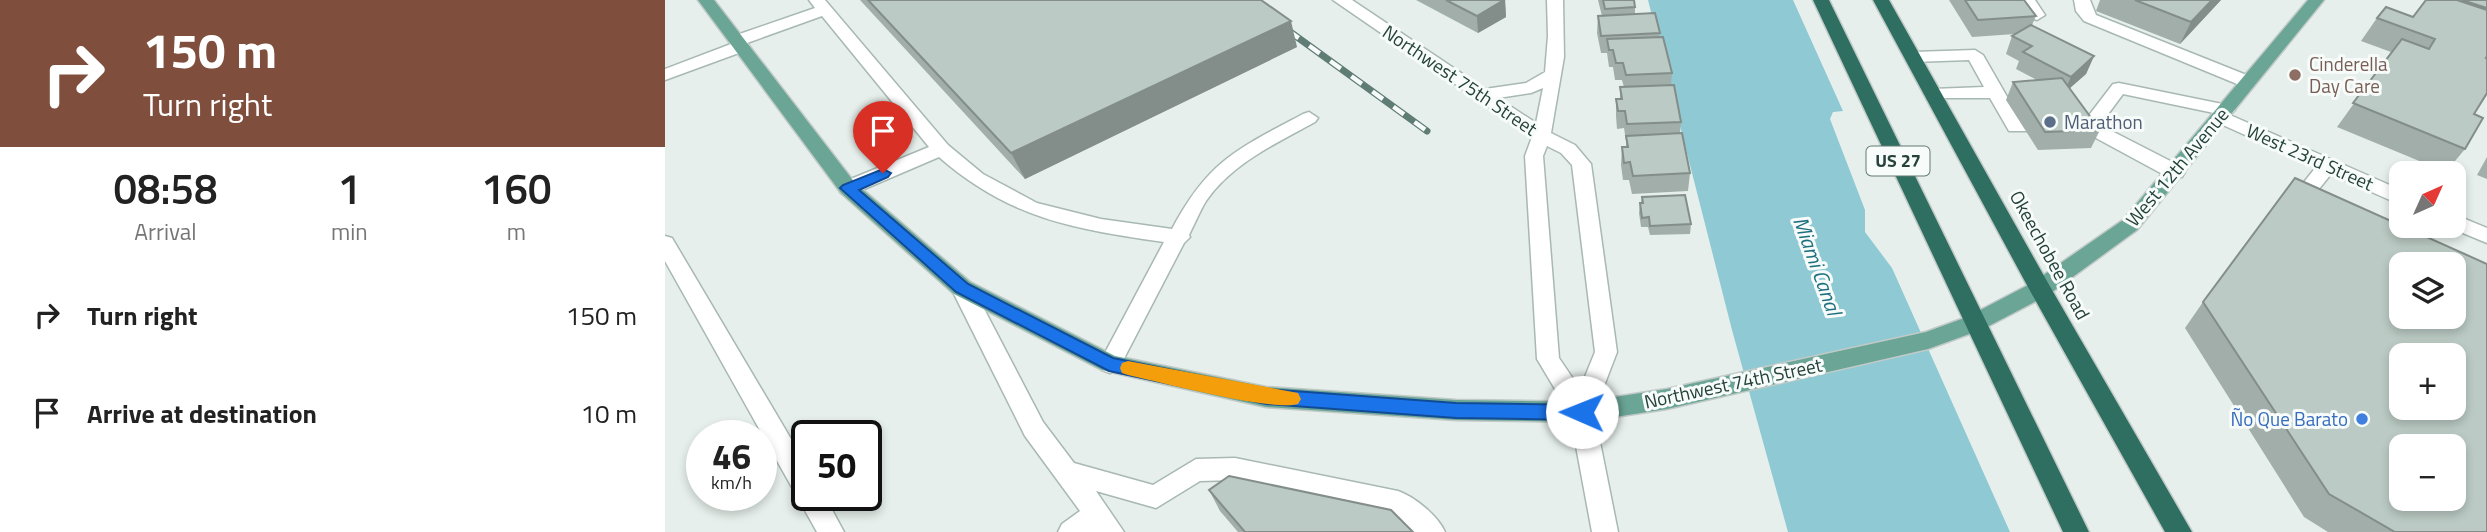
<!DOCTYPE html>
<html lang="en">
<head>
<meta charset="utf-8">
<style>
  :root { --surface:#fff; --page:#f6f6f6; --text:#222; --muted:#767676 }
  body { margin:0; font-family:"Titillium Web",sans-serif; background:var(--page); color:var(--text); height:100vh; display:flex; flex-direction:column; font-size:26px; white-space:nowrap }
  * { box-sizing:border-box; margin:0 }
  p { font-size:23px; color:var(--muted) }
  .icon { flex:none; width:38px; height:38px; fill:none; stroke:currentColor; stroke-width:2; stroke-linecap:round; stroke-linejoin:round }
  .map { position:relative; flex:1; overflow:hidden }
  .side { display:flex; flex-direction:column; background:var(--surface); width:665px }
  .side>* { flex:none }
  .guide { background:#804e3d; color:#fff; overflow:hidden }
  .needle { width:46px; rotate:45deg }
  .tools { position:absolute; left:1724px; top:161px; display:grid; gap:14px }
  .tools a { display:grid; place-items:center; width:77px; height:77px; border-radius:14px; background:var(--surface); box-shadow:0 4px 10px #0003; font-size:35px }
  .speed { position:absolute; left:21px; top:420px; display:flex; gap:14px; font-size:35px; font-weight:700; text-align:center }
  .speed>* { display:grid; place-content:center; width:91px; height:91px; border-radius:50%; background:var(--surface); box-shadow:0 4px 10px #0003; line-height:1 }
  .speed small { font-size:18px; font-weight:400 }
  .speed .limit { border:4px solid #111; border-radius:10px; background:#fff; color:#111 }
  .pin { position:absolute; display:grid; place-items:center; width:60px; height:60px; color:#fff; margin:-72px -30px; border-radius:50% 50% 50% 0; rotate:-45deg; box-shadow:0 0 7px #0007 }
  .pin .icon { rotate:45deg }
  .me { position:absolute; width:77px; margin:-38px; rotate:271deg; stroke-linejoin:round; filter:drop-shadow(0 0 5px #0008) }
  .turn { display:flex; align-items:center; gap:24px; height:147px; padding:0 28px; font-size:32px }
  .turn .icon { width:91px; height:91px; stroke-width:2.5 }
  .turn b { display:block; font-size:49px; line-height:60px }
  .eta { display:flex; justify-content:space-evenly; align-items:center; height:119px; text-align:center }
  .eta b { font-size:42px; font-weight:600; line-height:49px }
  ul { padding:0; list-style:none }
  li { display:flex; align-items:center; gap:21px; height:98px; padding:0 28px }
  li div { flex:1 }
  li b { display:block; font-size:26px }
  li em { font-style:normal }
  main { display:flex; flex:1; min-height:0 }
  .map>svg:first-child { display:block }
</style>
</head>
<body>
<main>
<section class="side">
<div class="guide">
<div class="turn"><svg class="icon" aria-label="right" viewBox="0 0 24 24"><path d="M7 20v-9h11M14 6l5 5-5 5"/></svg><div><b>150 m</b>Turn right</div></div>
</div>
<div class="eta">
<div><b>08:58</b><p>Arrival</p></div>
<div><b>1</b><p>min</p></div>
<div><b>160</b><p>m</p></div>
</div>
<ul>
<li><svg class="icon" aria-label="right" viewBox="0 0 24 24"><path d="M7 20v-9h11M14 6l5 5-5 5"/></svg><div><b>Turn right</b></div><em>150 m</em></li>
<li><svg class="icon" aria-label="arrive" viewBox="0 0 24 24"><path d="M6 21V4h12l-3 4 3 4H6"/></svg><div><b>Arrive at destination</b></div><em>10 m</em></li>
</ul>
</section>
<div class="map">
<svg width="1822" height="532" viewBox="0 0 1822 532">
  <rect width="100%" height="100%" fill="#e6efeb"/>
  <path fill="#8ec9d4" d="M983,0h145l50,111 -10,1 -3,7 35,91v22l27,36 118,264h-222l-56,-202z"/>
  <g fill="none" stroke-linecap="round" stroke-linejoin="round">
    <defs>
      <path id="minor" d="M144,0h16l123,145 35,29 54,29 64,16 71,10c36,-68 65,-80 131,-115l6,-2 9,6 -3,4c-38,21 -83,41 -109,79 -6,10 -11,22 -17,34l1,2 -6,6 -66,127 -8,3 -8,-3 -3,-6 65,-122c-90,-13 -154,-23 -225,-85l-84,36h-14l-3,-5 3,-5 88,-36 -107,-131 -75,27 2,3 -2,4 -82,30v-11l66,-25 -2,-3 2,-4 84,-29z
        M668,0h19l133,89 41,-6 19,-11 3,-36 -1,-36h16l1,57 -13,76 24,12 16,19 26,188 -23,60 24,120h-26l-22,-118 -33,-55 -12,-203 7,-19zM878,88l-7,35 -38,-25 33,-5zM882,146l14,7 11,12 23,187 -15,37 -21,-31 -16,-202z
        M1354,0h16l10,15 -8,5 -6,-2z
        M1409,0h16l6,15 158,63 3,4 -9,5 -6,-1 -158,-65 -8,-10z
        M1310,50l8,5 38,66 8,2 3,4 -3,4h-20l-19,-33h-63l-3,-4 3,-4 6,-1 51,-2 -15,-27 -56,2 -8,-5 8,-5z
        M1454,83l113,23 3,4 -5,5 171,75v15l-70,-31 -16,20 11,8 -3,5c-10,3 -24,-2 -30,-11l23,-29 -102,-46 -3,-4 3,-4 -91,-19 -23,31 82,42 3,5 -3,5h-14l-85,-46 -3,-4 33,-43z
        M1788,214l34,14v15l-41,-17h7z
        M0,236l7,2 135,228v29h17l20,37h-27l-152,-271z
        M297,280l8,2 73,140 31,41 79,22 43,-26 39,-1 163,33c17,6 40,25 47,41h-32l-22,-20 -156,-32 -35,1 -44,27 -60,-17 28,41h-66l4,-8 18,-13 -55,-75 -74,-148 3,-6z"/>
      <path id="major" d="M33,0h16l141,183 115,99 145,74 151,31 190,13 126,2 85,-13 259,-57 41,-15 65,-34 91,-63 185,-220h16l-187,230 -89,65 -65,34 -55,20 -261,60 -85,13 -126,-2 -190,-13 -164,-37 -148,-76 -113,-101z"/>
      <path id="highway" d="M1148,0h16l260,532h-26z
        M1208,0h16l159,283 144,249h-27l-136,-243z"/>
    </defs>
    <use href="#minor" stroke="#a8b8b2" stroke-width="3"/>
    <use href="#major" stroke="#c2cac8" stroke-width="3"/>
    <use href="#highway" stroke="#c2cac8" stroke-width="3"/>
    <use href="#minor" fill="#fff" fill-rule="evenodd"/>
    <use href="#major" fill="#6aa596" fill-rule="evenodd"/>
    <use href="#highway" fill="#2f6f62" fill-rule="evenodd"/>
    <defs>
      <path id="rail" d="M581,0l181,131"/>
    </defs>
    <use href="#rail" stroke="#5f7d75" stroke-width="7"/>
    <use href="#rail" stroke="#f7fbf9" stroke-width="4.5" stroke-dasharray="13" stroke-linecap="butt"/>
  </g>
  <path fill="#a1aea9" d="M195,0h401l36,47 -272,132z
    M751,0h89l1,17 -28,16z
    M933,0h36l1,7v7l25,19 -1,4 13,36 -1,12 10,37 -1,11 10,40 -2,18 -56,3 -3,-14h-6l-2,-15 1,-18h4v-6l-2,-13 -7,1 -1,-13v-17h4v-12h4l-2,-7h-7l-2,-13h-4l-2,-14h-6l-4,-20 1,-17h4z
    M1284,0h75l12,16 -4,9 62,31 -8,18 -17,15 31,41 -9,18 -53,2 -32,-50 7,-18 24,-2 -21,-11 3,-8 -13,-7 6,-18 3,-2 -43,3z
    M1435,0h121l-41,44 -84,-33z
    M1761,0h61v56l-13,58 -9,35 -19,23 -109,-45 54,-75 -30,-11 16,-23 36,-1z
    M1822,157v22l-10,-4z
    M977,197l49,27 -1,10 -40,1 -2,-8h-7l-2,-14 1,-10h1z
    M1538,302l284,230h-159l-24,-15 -119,-189z
    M544,490l204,42h-175l-18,-21z"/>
  <path fill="#838d89" d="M839,0h1l1,17 -28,16 -1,-17z
    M1547,0h9l-41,44 11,-22z
    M626,21l6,26 -272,132 -14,-26z
    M1429,56l-8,18 -23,20 8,-17z"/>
  <path fill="#bbcac4" stroke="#838d89" stroke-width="2" fill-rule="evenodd" d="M203,0h393l30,21 -280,132z
    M781,0h58l-27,16z
    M938,0h31l1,7 -30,2z
    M1300,0h59l12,16 -58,4z
    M1470,0h77l-21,22z
    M1761,0h31l30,10v46l-1,2h1v35l-13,21 9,4 -18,31 -112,-46 49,-64 27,10 6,-10 -58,-21 9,-11 27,10z
    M1797,0h25v8z
    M990,13l5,20 -59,3 -3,-20z
    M1366,25l63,31 -23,21 -48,-25 9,-6 -20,-10z
    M998,37l9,36 -46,2 -3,-12h-7l-3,-13h-4l-2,-11z
    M1397,78l38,52 -55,2 -32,-50z
    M1009,85l7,37 -54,2 -2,-13h-7l-2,-12h6l-2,-12z
    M1017,133l8,40 -57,3 -3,-14 -6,1 -2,-16h6l-2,-11z
    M1630,178l192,86v268h-92l-66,-38 -126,-192zM1736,264h52v53h-52zM1736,355h52v53h-52zM1736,446h52v53h-52z
    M1020,195l6,29 -41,2 -1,-9 -7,1 -2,-15h3l-1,-6z
    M564,476l162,34 22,22h-168l-36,-42z"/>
  <path fill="#1a73e8" stroke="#114b97" stroke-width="2" d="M218,169l8,4 -3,4 -29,13 109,94 145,74 153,31 190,14 126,2 6,2 3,5 -3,6 -6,2 -126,-2 -190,-14 -157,-33 -153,-79 -116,-104 3,-3z"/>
  <path fill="#f59e0b" d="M463,361l170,32 3,6 -3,5c-25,8 -138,-22 -170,-29l-6,-2 -2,-5 2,-5z"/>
  <circle fill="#8d6e63" stroke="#f7fbf9" stroke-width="2.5" cx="1630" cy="75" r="7"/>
  <circle fill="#5c6f8a" stroke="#f7fbf9" stroke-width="2.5" cx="1385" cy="122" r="7"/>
  <circle fill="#3f7fe0" stroke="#f7fbf9" stroke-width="2.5" cx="1697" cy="419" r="7"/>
  <g text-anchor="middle" stroke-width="6" stroke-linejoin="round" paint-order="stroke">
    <rect fill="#f7fbf9" stroke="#637a73" stroke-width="2" x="1201.5" y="146.5" width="63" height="29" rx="5"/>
    <g font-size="18" font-weight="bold" fill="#24423a">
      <text x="1233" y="167">US 27</text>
    </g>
    <g font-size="19" fill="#785e54" stroke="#f7fbf9" text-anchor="start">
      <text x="1644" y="71">Cinderella<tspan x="1644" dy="22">Day Care</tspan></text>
    </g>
    <g font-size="19" fill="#24423a" stroke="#f7fbf9">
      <text transform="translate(795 80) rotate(34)" y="7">Northwest 75th Street</text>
      <text transform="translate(1645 157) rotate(24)" y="7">West 23rd Street</text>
      <text transform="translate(1512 167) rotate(-50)" y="7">West 12th Avenue</text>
      <text transform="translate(1385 255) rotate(61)" y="7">Okeechobee Road</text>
      <text transform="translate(1068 383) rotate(-12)" y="7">Northwest 74th Street</text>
    </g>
    <g font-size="19" fill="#4e5e75" stroke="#f7fbf9" text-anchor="start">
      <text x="1399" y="129">Marathon</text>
    </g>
    <g font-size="19" fill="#366cbe" stroke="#f7fbf9" text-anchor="end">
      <text x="1683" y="426">Ño Que Barato</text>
    </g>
    <g font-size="21" font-style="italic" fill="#1c6f80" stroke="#f7fbf9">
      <text transform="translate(1152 266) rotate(70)" y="7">Miami Canal</text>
    </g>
  </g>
</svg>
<div class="tools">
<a><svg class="needle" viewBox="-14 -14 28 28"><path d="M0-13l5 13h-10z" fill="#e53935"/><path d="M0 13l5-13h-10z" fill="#767676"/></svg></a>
<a><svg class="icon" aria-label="layers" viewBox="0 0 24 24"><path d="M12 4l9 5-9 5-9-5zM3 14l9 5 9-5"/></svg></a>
<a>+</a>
<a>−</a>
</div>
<div class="speed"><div>46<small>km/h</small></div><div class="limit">50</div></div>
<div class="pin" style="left:218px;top:173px;background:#d93025"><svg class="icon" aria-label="arrive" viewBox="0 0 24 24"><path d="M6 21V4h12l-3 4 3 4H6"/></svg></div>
<svg class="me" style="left:917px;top:412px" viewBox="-20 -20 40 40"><circle r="19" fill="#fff"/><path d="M0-13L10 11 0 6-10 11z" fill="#1a73e8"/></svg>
</div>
</main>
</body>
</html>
